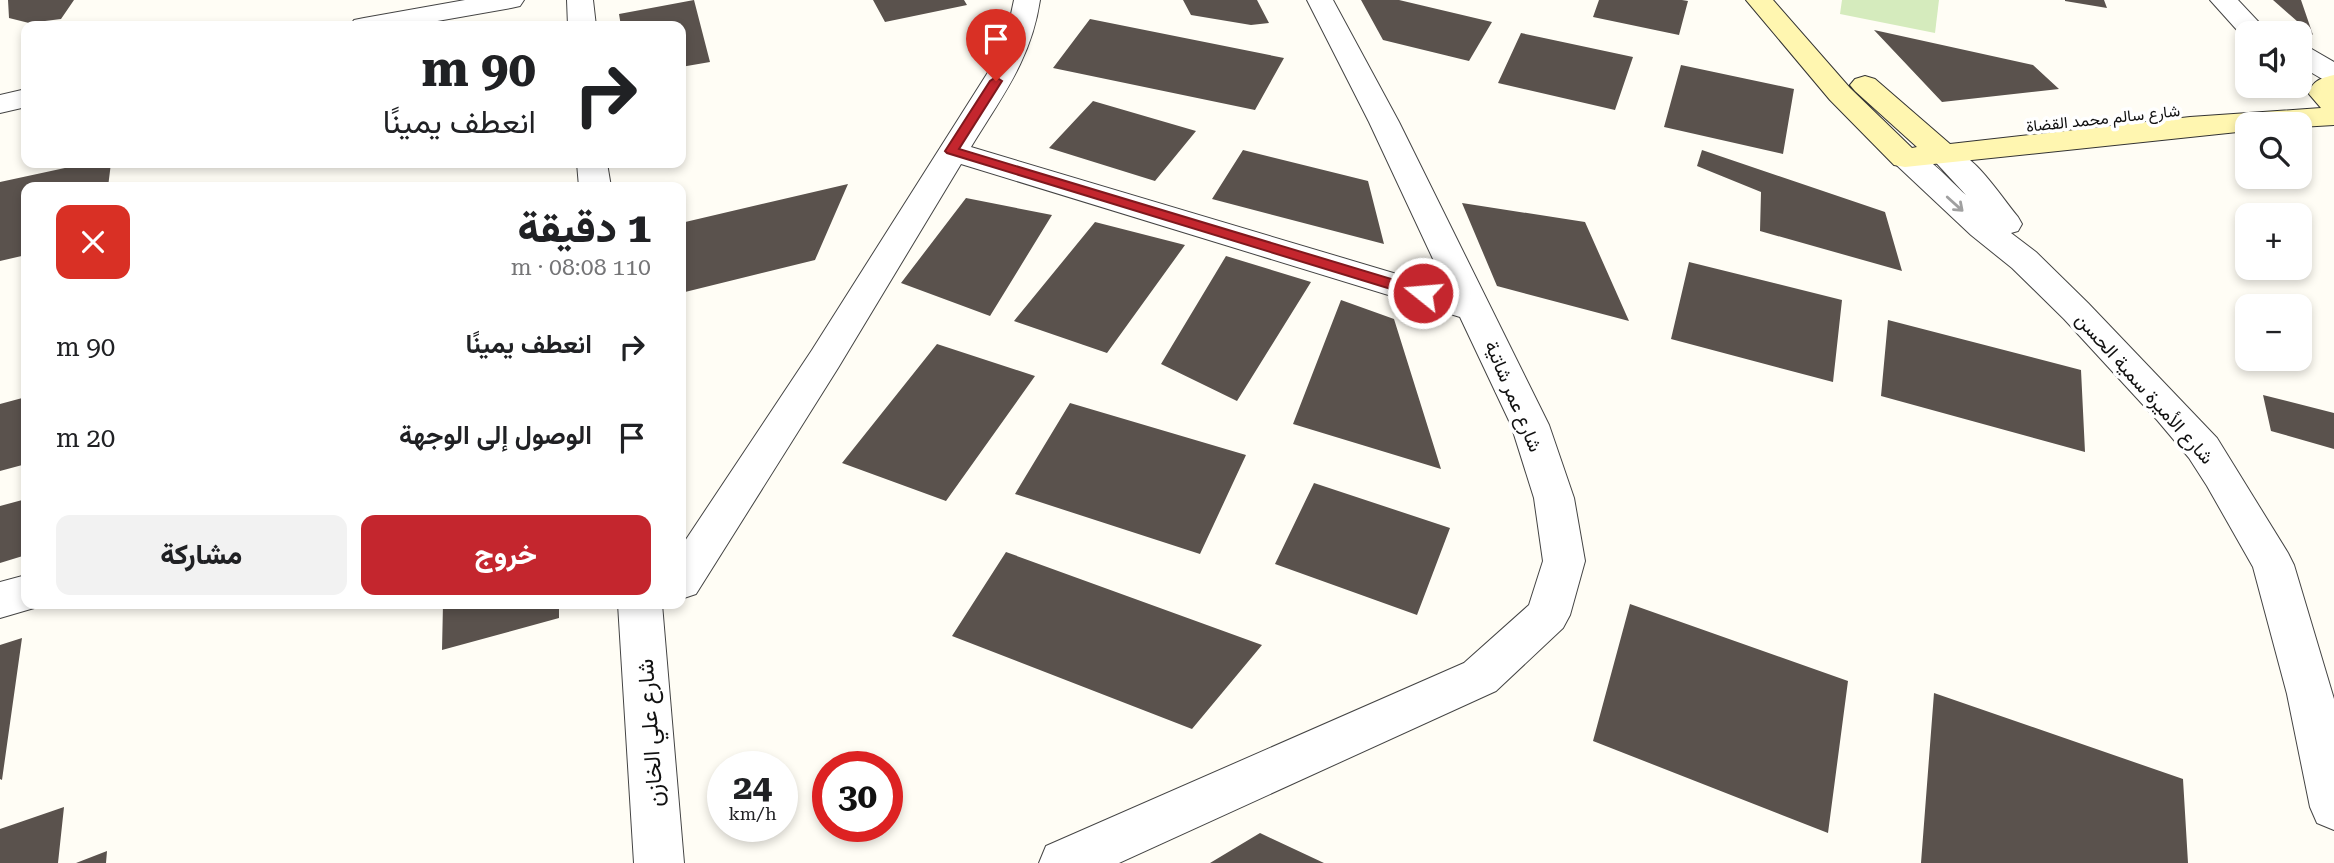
<!DOCTYPE html>
<html lang="ar">
<head>
<meta charset="utf-8">
<style>
  :root { --surface:#fff; --page:#f2f2f2; --text:#202124; --muted:#757577; --accent:#c4262e }
  body { margin:0; font-family:"Roboto Serif",Vazirmatn,serif; background:var(--page); color:var(--text); direction:rtl; height:100vh; display:flex; flex-direction:column; font-size:26px; white-space:nowrap }
  * { box-sizing:border-box; margin:0 }
  p { font-size:23px; color:var(--muted) }
  .icon { flex:none; width:38px; height:38px; fill:none; stroke:currentColor; stroke-width:2; stroke-linecap:round; stroke-linejoin:round }
  .map { position:relative; flex:1; overflow:hidden; direction:ltr }
  .drawer { position:absolute; left:21px; top:182px; width:665px; height:427px; display:flex; flex-direction:column; background:var(--surface); border-radius:14px; box-shadow:0 4px 10px #0003; direction:rtl }
  .drawer>* { flex:none }
  .hud { position:absolute; left:21px; top:21px; width:665px; height:147px; border-radius:14px; box-shadow:0 4px 10px #0003; direction:rtl; background:#fff; color:var(--text); overflow:hidden }
  .fabs { position:absolute; left:2235px; top:21px; display:grid; gap:14px }
  .fabs a { display:grid; place-items:center; width:77px; height:77px; border-radius:14px; background:var(--surface); box-shadow:0 4px 10px #0003; font-size:35px }
  .speed { position:absolute; left:707px; top:751px; display:flex; gap:14px; font-size:35px; font-weight:700; text-align:center }
  .speed>* { display:grid; place-content:center; width:91px; height:91px; border-radius:50%; background:var(--surface); box-shadow:0 4px 10px #0003; line-height:1 }
  .speed small { font-size:18px; font-weight:400 }
  .speed .limit { border:10px solid #d22; background:#fff; color:#111 }
  .pin { position:absolute; display:grid; place-items:center; width:60px; height:60px; color:#fff; margin:-72px -30px; border-radius:50% 50% 50% 0; rotate:-45deg; box-shadow:0 0 7px #0007 }
  .pin .icon { rotate:45deg }
  .me { position:absolute; width:77px; margin:-38px; rotate:287deg; stroke-linejoin:round; filter:drop-shadow(0 0 5px #0008) }
  .turn { display:flex; align-items:center; gap:24px; height:147px; padding:0 35px; font-size:32px }
  .turn .icon { width:91px; height:91px; stroke-width:2.5 }
  .turn b { display:block; font-size:49px; line-height:60px }
  .round { display:grid; place-items:center; flex:none; width:74px; height:74px; border-radius:14px; background:var(--page) }
  .headline { display:flex; align-items:center; justify-content:space-between; height:119px; padding:0 35px }
  h1 { font-size:42px; font-weight:800; line-height:52px }
  .primary-button { display:flex; gap:14px; margin-top:auto; padding:14px 35px }
  .primary-button a { flex:1; height:80px; border-radius:14px; background:var(--accent); color:#fff; font-size:28px; font-weight:800; line-height:80px; text-align:center }
  .primary-button a+a { background:var(--page); color:var(--text) }
  ul { padding:0; list-style:none }
  li { display:flex; align-items:center; gap:21px; height:91px; padding:0 35px }
  li div { flex:1 }
  li b { display:block; font-size:26px }
  li em { font-style:normal }
  .map>svg:first-child { display:block }
</style>
</head>
<body>
<div class="map">
<svg width="2334" height="863" viewBox="0 0 2334 863">
  <rect width="100%" height="100%" fill="#fffdf5"/>
  <path fill="#d5ebbd" d="M1842,0h97l-4,33 -95,-19z"/>
  <path fill="#5a524d" d="M8,0h66l-13,19 -32,4 -20,-5z
    M694,0l16,62 -29,5v-41h-60l-2,-12z
    M873,0h91l3,5 -82,17z
    M1183,0h74l12,23 -18,2 -60,-10z
    M1361,0h38l93,22 -23,39 -86,-21z
    M1599,0h83l6,1 -9,34 -86,-18z
    M2065,0h39l3,8 -42,-7z
    M2273,0h28l12,35z
    M1090,19l194,39 -29,52 -202,-42z
    M1874,30l159,35 26,24 -117,13z
    M1521,33l112,24 -18,53 -117,-27z
    M1681,65l113,24 -11,65 -119,-27z
    M1093,101l103,30 -41,50 -106,-33z
    M1243,150l125,31 16,63 -172,-45z
    M1702,150l183,62 17,59 -142,-40 1,-39 -64,-26z
    M88,163h23l-3,24h-82v68l-26,6v-79z
    M848,184l-33,76 -134,33v-70z
    M966,198l86,17 -62,101 -89,-33z
    M1462,203l123,19 44,99 -132,-35z
    M1095,222l90,23 -78,108 -93,-32z
    M1226,256l85,26 -74,119 -76,-37z
    M1689,262l153,38 -9,82 -162,-43z
    M1341,300l53,19 47,150 -148,-45z
    M1888,320l193,50 4,82 -204,-56z
    M937,344l98,32 -89,125 -104,-38z
    M2263,395l71,18v36l-63,-18z
    M26,397v67l-26,7v-67z
    M1070,403l176,52 -46,99 -185,-60z
    M1314,483l136,45 -33,87 -142,-51z
    M26,499v56l-26,8v-57z
    M1006,552l256,93 -70,84 -240,-93z
    M443,604h116v14l-117,32z
    M1630,604l218,77 -20,152 -235,-92z
    M22,638l-20,142 -2,-1v-134z
    M1934,693l249,86 5,84h-267z
    M64,807l-6,56h-58v-34z
    M1260,833l64,30h-114z
    M107,851l-1,12h-30z"/>
  <g fill="none" stroke-linecap="round" stroke-linejoin="round">
    <defs>
      <path id="street" d="M465,0h59l-4,6 -9,2 -102,18h-59l4,-6 10,-2z
        M567,0h26l3,26h-28z
        M1014,0h26c-9,60 -38,96 -69,147l476,142 -78,-167 -62,-122h26l66,122 150,303 25,73 11,63 -15,54 -7,13 -67,63 -377,172h-80l7,-17 418,-183 65,-58 14,-44 -9,-63 -23,-73 -51,-108 -499,-153 -123,204 -142,226 -15,5v-52l131,-197 185,-292 11,-30z
        M2210,0h28l31,33h-22l-2,6z
        M2300,46l10,2 24,14v21l-10,-3 -24,-14z
        M26,89v18l-26,6v-18z
        M1942,144c32,8 56,49 76,73l4,7 -4,7 -7,2 25,19 52,51 129,135 71,115 6,12 40,134v131l-17,-7 -7,-16 -23,-113 -34,-127 -46,-81 -18,-28 -32,-38 -93,-101 -52,-51 -41,-33 -82,-77 5,-7c28,-7 52,27 72,44l-39,-42 4,-7z
        M577,163h30l4,24h-32z
        M26,575v29l15,2 -41,12v-36z
        M618,604h44l22,259h-50z"/>
      <path id="secondary" d="M1746,0h27l77,88 62,60 5,-1 -62,-56 -5,-6 5,-6 10,-3 10,3 75,65 240,-27 131,-9 -12,-14c3,-14 13,-16 25,-19v50l-34,2v-3h-53v7l-342,36 -11,-2 -64,-65z"/>
    </defs>
    <use href="#street" stroke="#444" stroke-width="2"/>
    <use href="#secondary" stroke="#333" stroke-width="2"/>
    <use href="#street" fill="#fff" fill-rule="evenodd"/>
    <use href="#secondary" fill="#fff6b0" fill-rule="evenodd"/>
  </g>
  <defs><path id="oneway-shaft" d="M-6 0H5M1.5-3L5.5 0L1.5 3" fill="none" stroke-width="1.6" stroke-linecap="round" stroke-linejoin="round" transform="scale(1.75)"/></defs>
  <use stroke="#a0a0a0" href="#oneway-shaft" transform="translate(1955 204) rotate(42)"/>
  <path fill="#c4262e" stroke="#7f191e" stroke-width="2" d="M996,77l6,4 -43,68 469,141 2,3 -2,4h-11l-470,-144 -2,-2 45,-70z"/>
  <g text-anchor="middle" stroke-width="7" stroke-linejoin="round" paint-order="stroke">
    <g font-size="16" fill="#111" stroke="#fff">
      <text transform="translate(2103 118) rotate(-6)" y="6">شارع سالم محمد القضاة</text>
    </g>
    <g font-size="19" fill="#111" stroke="#fff">
      <text transform="translate(2145 388) rotate(48)" y="7">شارع الأميرة سمية الحسن</text>
      <text transform="translate(1514 396) rotate(67)" y="7">شارع عمر شاتية</text>
    </g>
    <g font-size="23" fill="#111" stroke="#fff">
      <text transform="translate(650 733) rotate(-94)" y="8">شارع علي الخازن</text>
    </g>
  </g>
</svg>
<div class="fabs">
<a><svg class="icon" aria-label="sound" viewBox="0 0 24 24"><path d="M4 9h4l5-4v14l-5-4H4zM17 9q2 3 0 6"/></svg></a>
<a><svg class="icon" aria-label="search" viewBox="0 0 24 24"><circle cx="10" cy="10" r="6"/><path d="M15 15l6 6"/></svg></a>
<a>+</a>
<a>−</a>
</div>
<div class="speed"><div>24<small>km/h</small></div><div class="limit">30</div></div>
<div class="pin" style="left:996px;top:81px;background:#d93025"><svg class="icon" aria-label="arrive" viewBox="0 0 24 24"><path d="M6 21V4h12l-3 4 3 4H6"/></svg></div>
<svg class="me" style="left:1423px;top:293px" viewBox="-20 -20 40 40"><circle r="17" fill="#c4262e" stroke="#fff" stroke-width="3"/><path d="M0-11L8 9 0 5-8 9z" fill="#fff"/></svg>
<div class="hud">
<div class="turn"><svg class="icon" aria-label="right" viewBox="0 0 24 24"><path d="M7 20v-9h11M14 6l5 5-5 5"/></svg><div><b>90 m</b>انعطف يمينًا</div></div>
</div>
<section class="drawer">
<div class="headline"><div><h1>1 دقيقة</h1><p>110 m · 08:08</p></div><a class="round" style="background:#d93025;color:#fff"><svg class="icon" aria-label="close" viewBox="0 0 24 24"><path d="M6 6l12 12M18 6L6 18"/></svg></a></div>
<ul>
<li><svg class="icon" aria-label="right" viewBox="0 0 24 24"><path d="M7 20v-9h11M14 6l5 5-5 5"/></svg><div><b>انعطف يمينًا</b></div><em>90 m</em></li>
<li><svg class="icon" aria-label="arrive" viewBox="0 0 24 24"><path d="M6 21V4h12l-3 4 3 4H6"/></svg><div><b>الوصول إلى الوجهة</b></div><em>20 m</em></li>
</ul>
<div class="primary-button"><a>خروج</a><a>مشاركة</a></div>
</section>
</div>
</body>
</html>
